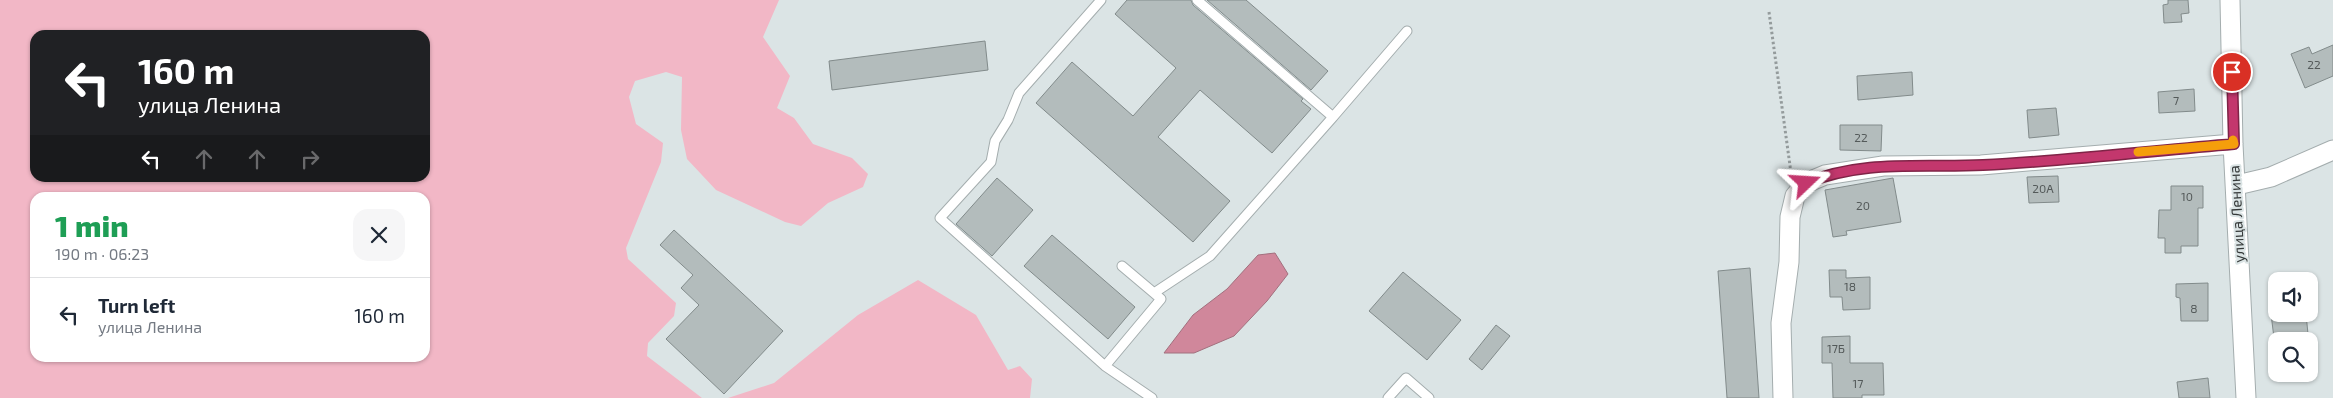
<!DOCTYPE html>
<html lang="en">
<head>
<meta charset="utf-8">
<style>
  :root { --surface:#fff; --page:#f6f6f7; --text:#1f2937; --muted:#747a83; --line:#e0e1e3 }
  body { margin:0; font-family:"Exo 2",sans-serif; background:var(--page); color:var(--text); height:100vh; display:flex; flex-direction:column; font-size:19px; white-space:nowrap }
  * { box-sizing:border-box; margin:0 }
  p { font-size:16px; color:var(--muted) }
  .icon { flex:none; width:28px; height:28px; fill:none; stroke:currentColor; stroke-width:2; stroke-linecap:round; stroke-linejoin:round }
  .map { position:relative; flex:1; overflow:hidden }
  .side { position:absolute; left:30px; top:192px; width:400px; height:170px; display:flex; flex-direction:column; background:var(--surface); border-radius:15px; box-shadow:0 1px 4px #0004 }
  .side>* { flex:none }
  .banner { position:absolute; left:30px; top:30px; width:400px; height:152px; border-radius:15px; box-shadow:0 1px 4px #0004; background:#202124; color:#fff; overflow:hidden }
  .fabs { position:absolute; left:2268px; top:272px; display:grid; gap:10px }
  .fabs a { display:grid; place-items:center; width:50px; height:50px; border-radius:10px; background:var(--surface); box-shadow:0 1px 4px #0004; font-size:25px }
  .pin { position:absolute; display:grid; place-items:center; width:42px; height:42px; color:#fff; margin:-21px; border:2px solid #fff; border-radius:50%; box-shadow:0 1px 5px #0007 }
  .me { position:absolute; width:55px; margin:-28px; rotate:70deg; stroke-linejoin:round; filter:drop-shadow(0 0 4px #0008) }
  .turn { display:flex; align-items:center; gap:18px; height:105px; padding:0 25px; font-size:22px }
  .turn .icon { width:65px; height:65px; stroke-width:2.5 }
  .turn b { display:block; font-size:35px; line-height:42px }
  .lanes { display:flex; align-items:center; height:48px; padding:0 25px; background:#0003; justify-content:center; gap:25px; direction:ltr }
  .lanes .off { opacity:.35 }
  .round { display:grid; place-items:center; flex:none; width:52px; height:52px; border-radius:15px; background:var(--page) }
  .overview { display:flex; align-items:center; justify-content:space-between; height:85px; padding:0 25px }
  h1 { font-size:30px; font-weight:800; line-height:38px; color:#1e9e55 }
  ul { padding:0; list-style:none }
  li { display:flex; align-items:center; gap:15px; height:75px; padding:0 25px; border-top:1px solid var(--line) }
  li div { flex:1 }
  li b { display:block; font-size:19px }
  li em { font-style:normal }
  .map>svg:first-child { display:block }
</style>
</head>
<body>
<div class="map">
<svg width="2333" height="398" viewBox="0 0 2333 398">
  <rect width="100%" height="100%" fill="#dbe4e5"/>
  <path fill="#f2b7c6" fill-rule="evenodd" d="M0,0h779l-16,37 27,39 -13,32 17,10 19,26 39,14 16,16 -5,13 -35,16 -27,23 -16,-4 -69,-32 -29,-31 -6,-29 1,-53 -16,-5 -31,9 -6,16 7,27 27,19 -2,19 -35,86 2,11 48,44 -2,13 -26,27 -1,13 55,42h-702zM35,35h390v143h-390zM35,198h390v160h-390z
    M918,280l58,35 32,55 12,-4 12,13 -2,19h-302l46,-15 84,-68z"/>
  <path fill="#d0879b" stroke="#a2707e" d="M1275,253l13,21 -21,27 -33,35 -40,17h-30l29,-38 34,-26 31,-34z"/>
  <path fill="#b3bcbc" stroke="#828b8b" d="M1127,0h64l2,5 110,94 -2,2 10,8 -39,44 -72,-63 -42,47 72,64 -37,41 -157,-139 36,-41 61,54 43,-48 -61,-54z
    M1207,0h39l82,71 -17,19z
    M2168,0h20l1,13 -8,1 1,8 -18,1 -1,-18 5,-1z
    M985,41l3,29 -156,20 -3,-29z
    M2333,45v31l-28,12 -14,-34 18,-7 3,7z
    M1912,72l1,23 -55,5 -1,-24z
    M2194,89l1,22 -36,2 -1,-21z
    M2056,108l3,27 -30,3 -2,-28z
    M1840,125h42l-1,26 -41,-1z
    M2058,176l1,26 -30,1 -2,-26z
    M997,178l36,32 -41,46 -36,-32z
    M1893,178l8,44 -55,9 1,4 -14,2 -8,-47z
    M2171,186h32v22h-5v38h-17v7h-16v-15h-7l1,-28h12z
    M674,230l109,101 -59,63 -58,-55 33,-34 -18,-17 12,-13 -33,-30z
    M1052,235l83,72 -27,32 -84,-73z
    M1750,268l9,130h-32l-9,-127z
    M1829,270h17v8l24,-1v32l-27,1 -1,-13h-12z
    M1403,272l58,48 -34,40 -58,-49z
    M2208,283v38h-27l-1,-23 -4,-1v-13z
    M2271,314h35l2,20 -34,4z
    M1496,325l14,11 -28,34 -13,-11z
    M1850,336v27h33l1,32h-22v3h-29l-1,-35h-10v-26z
    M2208,378l2,20h-31l-2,-16z"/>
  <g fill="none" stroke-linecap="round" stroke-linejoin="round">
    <defs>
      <path id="lane" d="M1101,0l-82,93 -11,27 -13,21 -4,21 -51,56 165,148 47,32
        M1333,117l74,-86
        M1122,266l32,27
        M1105,366l56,-67 -7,-6 56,-37 123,-139 -136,-117
        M1388,398l18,-20 23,20"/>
      <path id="street" d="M2230,0l3,144 13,254
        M2237,185l34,-8 62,-27
        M1783,398l-2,-75 8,-61 1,-45 5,-21 11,-13 19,-8 58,-9 98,-1 252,-21"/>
    </defs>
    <use href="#lane" stroke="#a4adae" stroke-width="11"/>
    <use href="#street" stroke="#a4adae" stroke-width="21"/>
    <path stroke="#949b9c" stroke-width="3" stroke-dasharray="2.5 2.5" stroke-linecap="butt" d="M1769,12l22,161"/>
    <use href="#lane" stroke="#fff" stroke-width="9"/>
    <use href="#street" stroke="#fff" stroke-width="19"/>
  </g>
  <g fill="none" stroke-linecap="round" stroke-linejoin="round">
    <defs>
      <path id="route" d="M1806,183c58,-24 116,-15 177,-18 83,-4 167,-14 251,-21l-2,-72"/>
    </defs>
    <use href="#route" stroke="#7f2447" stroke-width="12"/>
    <use href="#route" stroke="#c3376d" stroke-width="9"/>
    <path stroke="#f59e0b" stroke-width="9" d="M2138,152l96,-8 -1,-4"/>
  </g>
  <g text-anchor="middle" stroke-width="4" stroke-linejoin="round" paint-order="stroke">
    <g font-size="12" fill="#545a5a">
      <text x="2314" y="69">22</text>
      <text x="2176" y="105">7</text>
      <text x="1861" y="142">22</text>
      <text x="2043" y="193">20А</text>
      <text x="2187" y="201">10</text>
      <text x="1863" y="210">20</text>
      <text x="1850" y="291">18</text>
      <text x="2194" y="313">8</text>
      <text x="1836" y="353">17Б</text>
      <text x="1858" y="388">17</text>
    </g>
    <g font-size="15" fill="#353939" stroke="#dbe4e5">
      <text transform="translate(2237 214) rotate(-93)" y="5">улица Ленина</text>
    </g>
  </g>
</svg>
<div class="fabs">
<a><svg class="icon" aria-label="sound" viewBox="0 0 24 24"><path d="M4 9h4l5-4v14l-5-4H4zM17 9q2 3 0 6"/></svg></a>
<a><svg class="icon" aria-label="search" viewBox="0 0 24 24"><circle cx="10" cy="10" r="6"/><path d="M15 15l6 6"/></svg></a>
</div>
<div class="pin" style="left:2232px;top:72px;background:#d93025"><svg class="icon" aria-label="arrive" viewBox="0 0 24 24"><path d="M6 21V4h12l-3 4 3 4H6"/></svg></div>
<svg class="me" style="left:1806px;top:183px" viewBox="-20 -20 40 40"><path d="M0-17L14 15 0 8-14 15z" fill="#c3376d" stroke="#fff" stroke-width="4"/></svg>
<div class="banner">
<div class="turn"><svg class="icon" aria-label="left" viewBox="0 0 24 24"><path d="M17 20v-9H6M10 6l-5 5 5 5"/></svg><div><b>160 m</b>улица Ленина</div></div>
<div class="lanes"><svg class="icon" aria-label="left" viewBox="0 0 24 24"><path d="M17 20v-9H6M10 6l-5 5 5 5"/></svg><svg class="icon off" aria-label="ahead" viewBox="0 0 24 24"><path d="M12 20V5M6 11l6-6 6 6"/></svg><svg class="icon off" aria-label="ahead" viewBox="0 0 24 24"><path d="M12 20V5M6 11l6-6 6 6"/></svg><svg class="icon off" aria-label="right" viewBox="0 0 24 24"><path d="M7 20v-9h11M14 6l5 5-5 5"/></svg></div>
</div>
<section class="side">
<div class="overview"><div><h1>1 min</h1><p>190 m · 06:23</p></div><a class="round"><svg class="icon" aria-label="close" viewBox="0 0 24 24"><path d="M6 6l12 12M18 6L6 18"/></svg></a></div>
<ul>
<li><svg class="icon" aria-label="left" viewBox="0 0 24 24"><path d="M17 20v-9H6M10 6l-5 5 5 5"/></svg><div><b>Turn left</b><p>улица Ленина</p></div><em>160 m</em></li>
</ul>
</section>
</div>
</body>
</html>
